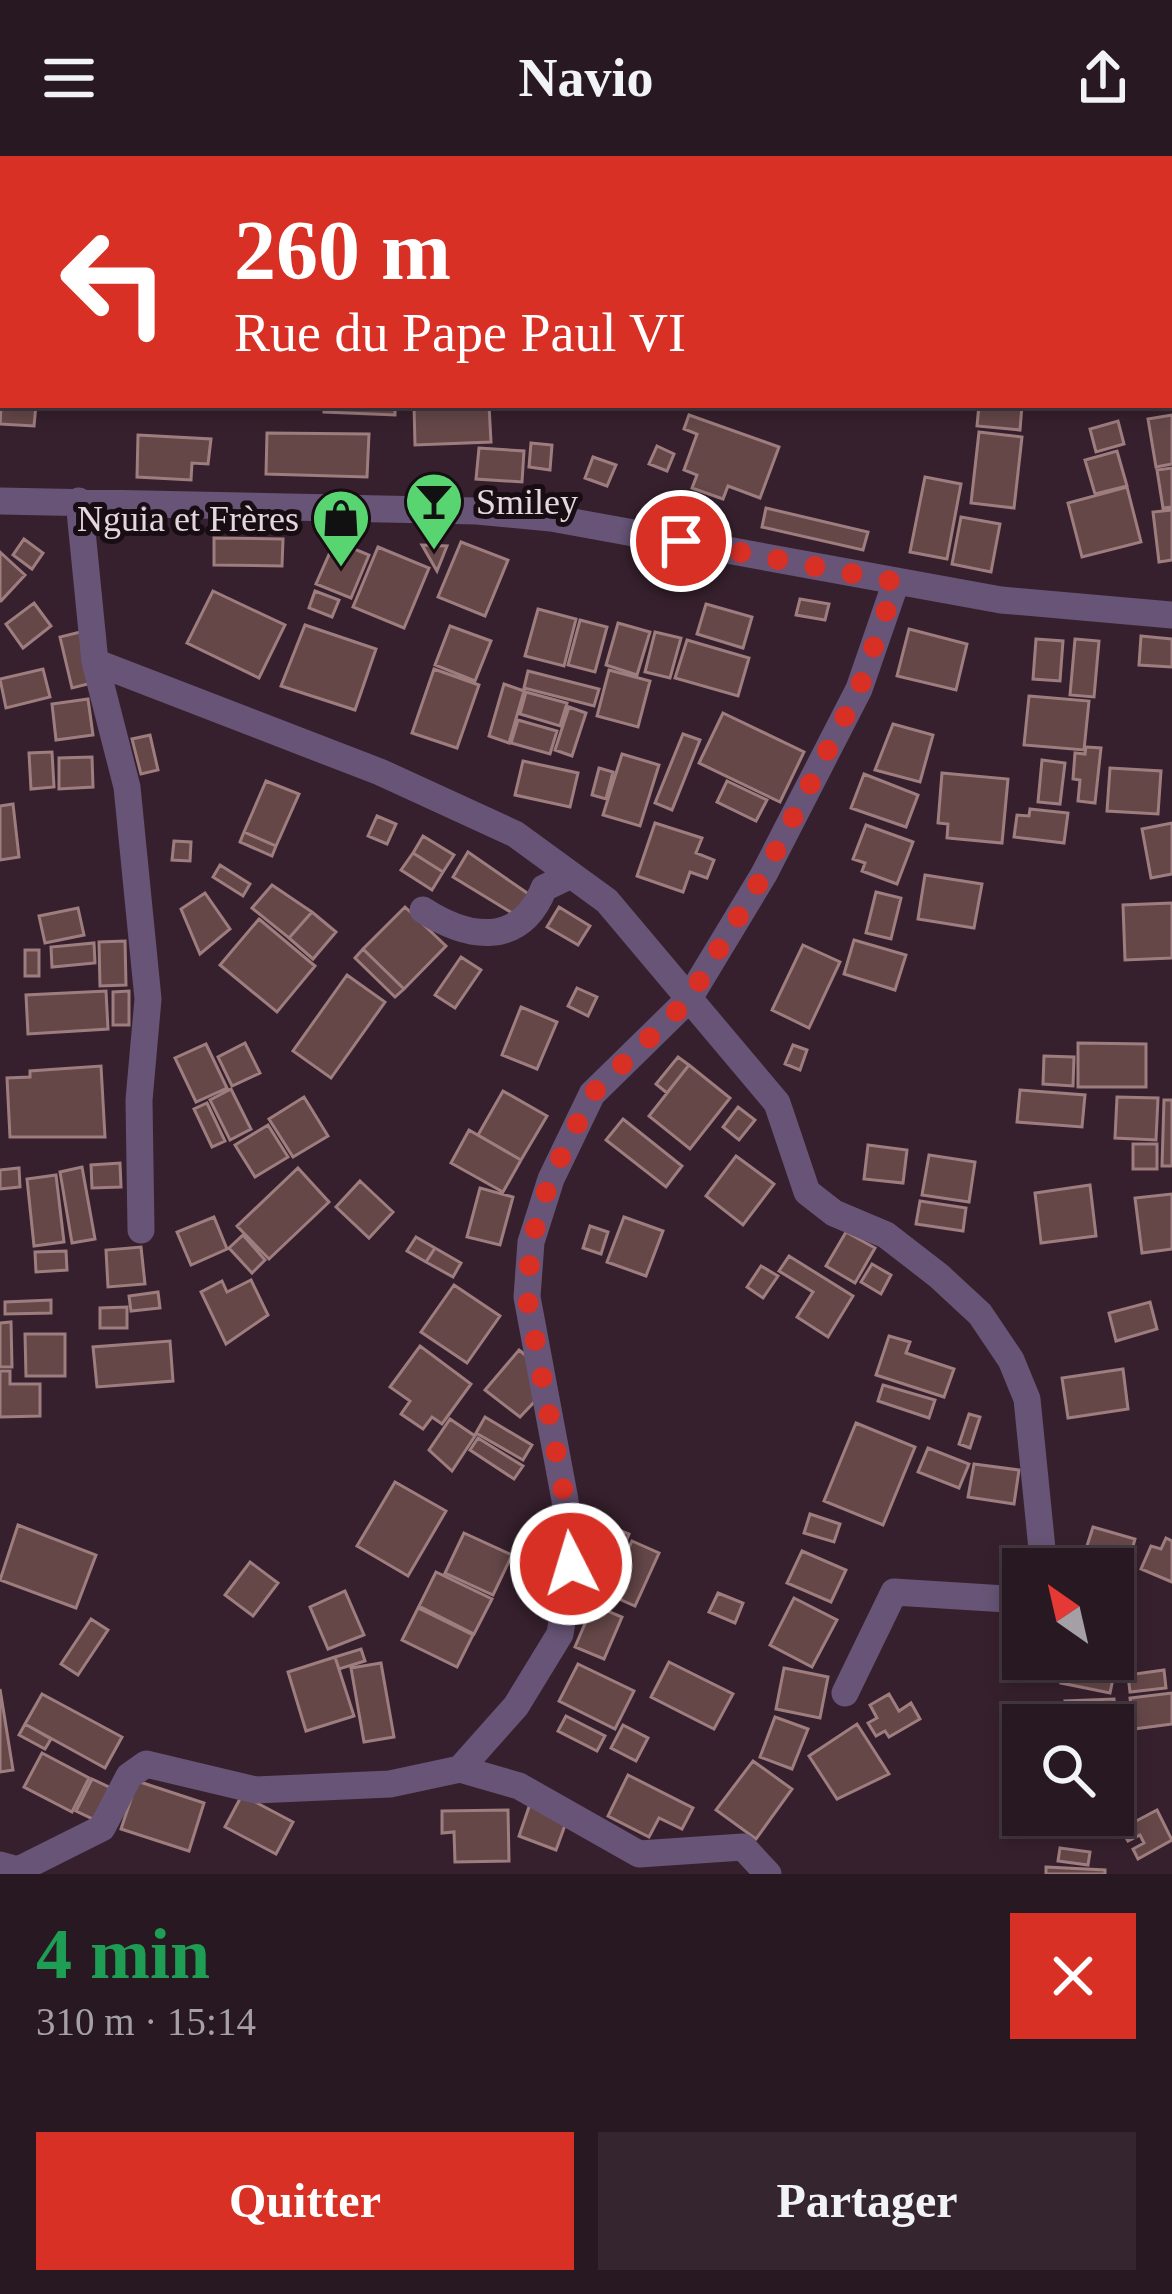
<!DOCTYPE html>
<html lang="fr">
<head>
<meta charset="utf-8">
<style>
  :root { --surface:#281822; --page:#34252f; --text:#f1f3f6; --muted:#a5a0a5; --line:#443740; --accent:#d93025 }
  body { margin:0; font-family:"Times New Roman",serif; background:var(--page); color:var(--text); height:100vh; display:flex; flex-direction:column; font-size:45px; white-space:nowrap }
  * { box-sizing:border-box; margin:0 }
  p { font-size:39px; color:var(--muted) }
  .icon { flex:none; width:66px; height:66px; fill:none; stroke:currentColor; stroke-width:2; stroke-linecap:round; stroke-linejoin:round }
  .map { position:relative; height:1718px; overflow:hidden }
  .drawer { display:flex; flex-direction:column; background:var(--surface); flex:1 }
  .drawer>* { flex:none }
  .hud { position:absolute; left:0px; top:0px; width:1173px; height:252px; box-shadow:0 6px 18px #0003,0 0 0 3px var(--line); background:#d93025; color:#fff; overflow:hidden }
  .needle { width:78px; rotate:326deg }
  .tools { position:absolute; left:1002px; top:1392px; display:grid; gap:24px }
  .tools a { display:grid; place-items:center; width:132px; height:132px; border-radius:0px; background:var(--surface); box-shadow:0 6px 18px #0003,0 0 0 3px var(--line); font-size:60px }
  .pin { position:absolute; display:grid; place-items:center; width:102px; height:102px; color:#fff; margin:-51px; border:6px solid #fff; border-radius:50%; box-shadow:0 3px 12px #0007 }
  .me { position:absolute; width:132px; margin:-66px; rotate:355deg; stroke-linejoin:round; filter:drop-shadow(0 0 9px #0008) }
  .turn { display:flex; align-items:center; gap:42px; height:252px; padding:0 36px; font-size:54px }
  .turn .icon { width:156px; height:156px; stroke-width:2.5 }
  .turn b { display:block; font-size:84px; line-height:102px }
  .round { display:grid; place-items:center; flex:none; width:126px; height:126px; border-radius:0px; background:var(--page) }
  .head { display:flex; align-items:center; justify-content:space-between; height:204px; padding:0 36px }
  h1 { font-size:72px; font-weight:700; line-height:90px; color:#1e9e55 }
  .button { display:flex; gap:24px; margin-top:auto; padding:24px 36px }
  .button a { flex:1; height:138px; border-radius:0px; background:var(--accent); color:#fff; font-size:48px; font-weight:700; line-height:138px; text-align:center }
  .button a+a { background:var(--page); color:var(--text) }
  header { display:flex; justify-content:space-between; align-items:center; height:156px; padding:0 36px; background:var(--surface); font-size:54px; font-weight:700 }
  .map>svg:first-child { display:block }
</style>
</head>
<body>
<header><svg class="icon" aria-label="menu" viewBox="0 0 24 24"><path d="M4 6h16M4 12h16M4 18h16"/></svg>Navio<svg class="icon" aria-label="share" viewBox="0 0 24 24"><path d="M12 15V3M7 8l5-5 5 5M5 13v7h14v-7"/></svg></header>
<div class="map">
<svg width="1172" height="1718" viewBox="0 0 1172 1718">
  <rect width="100%" height="100%" fill="#36202d"/>
  <path fill="#654748" stroke="#9e7d7e" stroke-width="3" d="M3,219v30h33l-2,21 -34,-2z
    M324,249h71v10l-71,-3z
    M414,249h75l2,37 -76,3z
    M979,249h43l-2,25 -43,-4z
    M689,259l90,32 -19,51 -32,-12 -5,13 -31,-11 5,-13 -13,-5 13,-36 -13,-5z
    M1172,259v49l-16,3 -8,-48z
    M1118,265l6,23 -28,8 -6,-23z
    M979,276l43,5 -8,71 -43,-5z
    M267,277l102,1 -2,43 -101,-3z
    M138,279l73,4 -3,25 -16,-1 -1,17 -54,-3z
    M531,287l21,2 -2,25 -21,-3z
    M657,290l17,8 -7,17 -18,-7z
    M479,292l45,3 -2,31 -46,-3z
    M1117,295l10,35 -32,8 -10,-34z
    M593,301l23,8 -9,21 -22,-8z
    M1172,312v39l-9,1 -6,-38z
    M925,321l36,7 -14,75 -37,-7z
    M1127,331l14,55 -59,15 -14,-54z
    M766,352l102,24 -5,18 -101,-23z
    M1172,354v50l-13,2 -6,-50z
    M961,361l39,7 -9,48 -39,-8z
    M214,382l69,1 -1,27 -68,-1z
    M24,383l19,14 -11,16 -19,-14z
    M335,385l34,14 -18,43 -35,-14z
    M461,386l47,18 -23,56 -47,-19z
    M422,389l25,1 -10,25z
    M378,391l51,21 -25,60 -51,-21z
    M0,396l25,23 -24,26h-1z
    M213,435l72,34 -26,53 -72,-35z
    M315,435l24,9 -7,17 -23,-9z
    M800,443l29,5 -4,16 -29,-5z
    M34,447l17,23 -28,22 -17,-24z
    M706,448l46,13 -9,31 -46,-14z
    M538,453l38,10 -12,47 -39,-10z
    M580,464l27,7 -12,45 -27,-7z
    M618,467l32,9 -13,43 -31,-10z
    M305,469l71,24 -21,61 -74,-24z
    M450,470l41,15 -16,40 -40,-16z
    M909,473l58,15 -11,46 -59,-14z
    M80,476l12,51 -20,5 -12,-51z
    M655,476l26,6 -11,40 -25,-6z
    M1141,480l31,3v28l-33,-2z
    M1036,483l27,2 -3,40 -27,-2z
    M1075,483l24,2 -5,56 -24,-2z
    M687,484l62,18 -11,38 -63,-18z
    M43,513l7,28 -44,11 -6,-29z
    M434,513l45,16 -22,63 -45,-15z
    M609,514l41,11 -12,46 -41,-11z
    M528,515l71,18 -5,17 -70,-18z
    M504,528l20,7 -15,52 -20,-7z
    M526,536l41,11 -7,23 -40,-12z
    M1029,540l60,5 -5,49 -60,-5z
    M88,543l5,36 -37,5 -4,-36z
    M569,551l17,6 -14,43 -17,-6z
    M723,557l81,39 -24,50 -81,-39z
    M518,564l39,11 -7,23 -39,-11z
    M893,568l40,11 -13,47 -45,-12z
    M683,578l17,6 -28,70 -17,-7z
    M150,579l8,35 -17,4 -9,-35z
    M1086,591l15,1 -6,55 -17,-2 2,-21 -7,-1 2,-26 10,1z
    M52,596l2,35 -23,2 -2,-36z
    M622,598l37,11 -19,61 -37,-11z
    M92,601l1,30 -34,2v-31z
    M1042,604l23,3 -5,41 -22,-2z
    M523,605l55,12 -8,34 -55,-12z
    M599,612l14,4 -7,27 -14,-4z
    M1110,612l51,3 -3,43 -51,-3z
    M942,617l66,6 -6,64 -55,-5 1,-14 -10,-1z
    M864,618l54,21 -12,32 -55,-19z
    M266,625l33,13 -23,52 -32,-14z
    M727,625l40,19 -11,21 -39,-19z
    M13,648l6,53 -19,3v-54z
    M1030,653l38,4 -4,30 -50,-6 3,-22 12,1z
    M377,660l19,8 -9,20 -19,-8z
    M655,667l47,15 -6,15 18,7 -7,18 -17,-6 -7,20 -46,-16z
    M1172,667v51l-21,4 -9,-49z
    M866,669l47,17 -16,42 -35,-13 3,-8 -12,-4z
    M244,676l32,14 -4,10 -32,-14z
    M423,680l31,19 -11,17 -30,-19z
    M174,685l17,1 -1,19 -18,-1z
    M468,696l62,43 -13,21 -64,-39z
    M413,697l30,19 -11,18 -31,-20z
    M220,709l30,19 -7,12 -30,-19z
    M925,719l57,9 -8,44 -56,-9z
    M272,729l40,27 -23,26 -37,-30z
    M876,736l25,6 -10,41 -25,-6z
    M205,737l25,36 -30,25 -19,-45z
    M1172,747v55l-47,2 -2,-55z
    M405,751l41,39 -42,43 -41,-40z
    M559,751l31,19 -12,19 -31,-18z
    M78,752l6,27 -39,8 -6,-27z
    M312,756l24,20 -23,27 -24,-21z
    M259,763l56,47 -38,46 -57,-47z
    M854,784l52,15 -11,35 -51,-16z
    M125,785l1,44 -26,1 -1,-44z
    M94,787l1,20 -43,4 -1,-20z
    M803,789l37,17 -31,66 -37,-18z
    M363,793l41,40 -9,8 -40,-39z
    M25,794h14v26h-14z
    M461,801l20,13 -26,38 -20,-13z
    M347,819l38,27 -54,76 -38,-27z
    M577,832l20,9 -9,19 -20,-10z
    M106,835l2,38 -80,5 -2,-39z
    M129,835v34h-16v-33z
    M521,851l36,15 -20,47 -35,-14z
    M245,887l15,30 -28,13 -14,-29z
    M1078,887l68,1v43h-68z
    M206,888l21,44 -31,14 -21,-44z
    M793,889l14,5 -7,20 -15,-6z
    M1044,900l30,1 -1,29 -30,-2z
    M678,901l11,8 -22,28 -11,-9z
    M689,909l41,33 -40,51 -41,-33z
    M101,910l4,71h-95l-3,-59 23,-1v-6z
    M231,933l20,40 -21,11 -20,-40z
    M1020,934l65,5 -3,32 -65,-5z
    M503,935l44,25 -26,44 -43,-25z
    M304,941l24,39 -35,21 -24,-38z
    M1117,941l41,1 -2,42 -41,-2z
    M1164,944h8v66h-10z
    M207,947l18,38 -13,6 -18,-38z
    M738,951l17,13 -16,20 -16,-13z
    M623,963l59,47 -16,21 -60,-47z
    M268,969l20,32 -33,20 -20,-32z
    M469,974l52,30 -18,32 -52,-29z
    M1133,988h24v25h-24z
    M868,989l39,5 -4,33 -39,-4z
    M929,999l46,7 -6,40 -47,-7z
    M736,1000l38,28 -31,41 -37,-29z
    M120,1007l1,24 -29,1 -1,-23z
    M82,1011l13,72 -23,4 -12,-71z
    M19,1012l1,19 -20,2v-19z
    M298,1012l31,34 -60,57 -32,-33z
    M56,1019l8,67 -30,4 -7,-67z
    M360,1025l33,31 -24,26 -33,-31z
    M1090,1029l6,51 -55,7 -6,-50z
    M480,1032l33,9 -13,48 -33,-8z
    M1172,1038v55l-30,4 -7,-55z
    M920,1045l46,7 -3,23 -47,-7z
    M214,1061l13,32 -36,16 -14,-33z
    M624,1061l39,14 -17,45 -39,-14z
    M590,1070l18,6 -7,22 -18,-6z
    M846,1076l29,16 -20,35 -29,-17z
    M243,1079l22,25 -13,13 -23,-25z
    M416,1081l19,11 -9,14 -19,-11z
    M141,1091l4,37 -37,3 -2,-37z
    M435,1092l26,15 -8,14 -27,-15z
    M66,1095l1,19 -31,2 -1,-20z
    M789,1100l64,40 -25,41 -31,-20 16,-25 -34,-21z
    M872,1108l19,11 -10,19 -20,-12z
    M761,1110l17,10 -15,22 -16,-11z
    M251,1124l17,35 -42,29 -25,-52 21,-11 5,11z
    M454,1129l46,31 -33,47 -46,-31z
    M158,1136l2,16 -29,3 -2,-15z
    M51,1144v13l-46,1v-12z
    M1150,1146l7,27 -41,12 -7,-28z
    M127,1151v21h-27v-20z
    M11,1166l1,45h-12v-44z
    M25,1178h40v42h-39z
    M889,1180l21,6 -4,11 48,16 -10,28 -68,-22z
    M170,1185l3,40 -76,6 -4,-40z
    M420,1190l51,38 -29,40 -10,-7 -9,12 -22,-15 9,-13 -20,-14z
    M519,1194l20,16 -2,33 -17,18 -35,-27z
    M1123,1213l5,40 -60,9 -6,-40z
    M0,1215h10v13h30v32l-40,1z
    M883,1229l52,15 -6,18 -51,-17z
    M969,1258l11,3 -10,31 -11,-4z
    M485,1261l47,28 -9,15 -47,-27z
    M450,1263l25,17 -23,35 -23,-21z
    M856,1267l59,24 -32,78 -59,-24z
    M478,1282l45,28 -9,13 -44,-29z
    M928,1292l41,16 -10,24 -41,-16z
    M974,1308l45,6 -5,34 -46,-7z
    M395,1326l51,29 -38,65 -51,-30z
    M810,1358l30,10 -6,18 -30,-9z
    M604,1368l25,10 -15,37 -25,-11z
    M18,1369l78,30 -20,53 -76,-28z
    M1093,1371l42,12 -7,25 -43,-12z
    M464,1377l48,22 -19,40 -48,-22z
    M1166,1382l6,3v41l-31,-13 10,-23 10,3z
    M632,1385l27,12 -24,53 -27,-12z
    M802,1395l44,19 -15,32 -44,-19z
    M250,1406l28,21 -25,33 -28,-21z
    M436,1416l56,27 -18,35 -55,-28z
    M345,1435l19,44 -36,14 -18,-42z
    M718,1437l25,10 -8,20 -26,-11z
    M1113,1437l17,4 -20,96 -49,-10 4,-16 -11,-3 1,-5h58z
    M794,1442l43,22 -25,47 -42,-22z
    M593,1449l29,12 -18,42 -29,-12z
    M418,1452l55,27 -16,32 -55,-27z
    M91,1463l17,11 -30,45 -17,-11z
    M361,1493l4,12 -26,8 -4,-12z
    M335,1501l19,59 -48,15 -18,-59z
    M669,1506l64,32 -19,35 -63,-32z
    M381,1507l13,74 -30,5 -13,-74z
    M578,1508l56,27 -19,38 -56,-28z
    M784,1512l44,9 -8,41 -44,-9z
    M1164,1514l2,18 -36,4 -2,-17z
    M0,1533l13,81 -13,2z
    M1172,1537v31l-38,5 -4,-31z
    M42,1538l80,43 -17,31 -80,-44z
    M889,1538l10,17 12,-8 9,16 -31,18 -4,-6 -9,5 -8,-13 9,-5 -7,-13z
    M1114,1543l1,33 -2,-7h-47l-1,-24z
    M566,1560l39,20 -8,15 -39,-20z
    M775,1561l33,12 -16,40 -32,-12z
    M25,1568l26,15 -6,10 -26,-14z
    M857,1568l32,50 -52,25 -28,-43z
    M623,1569l25,13 -12,23 -25,-13z
    M42,1597l47,25 -17,34 -48,-25z
    M753,1605l39,28 -36,50 -40,-29z
    M628,1619l65,33 -11,21 -23,-11 -10,19 -41,-21z
    M92,1623l19,9 -16,32 -19,-9z
    M137,1625l67,22 -15,48 -68,-22z
    M242,1639l51,27 -17,32 -51,-27z
    M530,1648l38,13 -12,33 -37,-14z
    M508,1654l1,51 -54,1 -1,-30 -12,1v-22z
    M1157,1654l15,30 -34,19 -5,-10 11,-6 -4,-8 -12,6 -7,-12z
    M1060,1692l30,4 -2,13 -30,-4z
    M1046,1711l59,3v4h-59z"/>
  <g fill="none" stroke-linecap="round" stroke-linejoin="round">
    <path stroke="#675476" stroke-width="27" d="M0,345l477,10 74,7 450,82 171,15
      M79,345l16,161 32,125 21,212 -9,101 2,130
      M95,506l285,110 135,62 92,67 170,202 30,89 27,21 52,22 53,41 41,38 31,46 16,39 17,170
      M423,754c45,29 97,38 121,-22l27,-13
      M845,1537l49,-101 129,8
      M460,1613l59,17 120,68 104,-7 25,27
      M0,1709l18,5 84,-42 27,-52 17,-12 110,26 134,-6 70,-15 56,-63 44,-72 11,-69 -6,-65 -38,-203 4,-55 20,-63 41,-85 96,-94 76,-126 95,-185 37,-107"/>
  </g>
  <g fill="none" stroke-linecap="round" stroke-linejoin="round">
    <path stroke="#d93025" stroke-width="21" stroke-dasharray="0 37.8" d="M571,1408l-6,-64 -38,-203 4,-55 19,-63 42,-85 96,-94 76,-126 95,-185 37,-107 -215,-41"/>
  </g>
  <defs>
    <symbol id="bar-pin" viewBox="-11 -11 22 30"><path d="M0 17L-7.5 6A9.5 9.5 0 1 1 7.5 6Z" fill="#58d570" stroke="#170d13"/><path d="M-6-5H6L.8 .8V4.5H3.5V6h-7V4.5H-.8V.8Z" fill="#111"/></symbol>
    <symbol id="shop-pin" viewBox="-11 -11 22 30"><path d="M0 17L-7.5 6A9.5 9.5 0 1 1 7.5 6Z" fill="#58d570" stroke="#170d13"/><path d="M-5-2.5h2.3a2.7 3.5 0 0 1 5.4 0H5L5.5 6h-11ZM-1.5-2.5h3a1.5 2.3 0 0 0-3 0Z" fill="#111"/></symbol>
  </defs>
  <g fill-rule="evenodd">
    <use href="#bar-pin" x="401" y="312" width="66" height="90"/>
    <use href="#shop-pin" x="308" y="329" width="66" height="90"/>
  </g>
  <g text-anchor="middle" stroke-width="10" stroke-linejoin="round" paint-order="stroke">
    <g font-size="36" fill="#e6d7df" stroke="#170d13" text-anchor="start">
      <text x="476" y="358">Smiley</text>
      <text x="299" y="375" text-anchor="end">Nguia et Frères</text>
    </g>
  </g>
</svg>
<div class="tools">
<a><svg class="needle" viewBox="-14 -14 28 28"><path d="M0-13l5 13h-10z" fill="#e53935"/><path d="M0 13l5-13h-10z" fill="#a5a0a5"/></svg></a>
<a><svg class="icon" aria-label="search" viewBox="0 0 24 24"><circle cx="10" cy="10" r="6"/><path d="M15 15l6 6"/></svg></a>
</div>
<div class="pin" style="left:681px;top:385px;background:#d93025"><svg class="icon" aria-label="arrive" viewBox="0 0 24 24"><path d="M6 21V4h12l-3 4 3 4H6"/></svg></div>
<svg class="me" style="left:571px;top:1408px" viewBox="-20 -20 40 40"><circle r="17" fill="#d93025" stroke="#fff" stroke-width="3"/><path d="M0-11L8 9 0 5-8 9z" fill="#fff"/></svg>
<div class="hud">
<div class="turn"><svg class="icon" aria-label="left" viewBox="0 0 24 24"><path d="M17 20v-9H6M10 6l-5 5 5 5"/></svg><div><b>260 m</b>Rue du Pape Paul VI</div></div>
</div>
</div>
<section class="drawer">
<div class="head"><div><h1>4 min</h1><p>310 m · 15:14</p></div><a class="round" style="background:#d93025;color:#fff"><svg class="icon" aria-label="close" viewBox="0 0 24 24"><path d="M6 6l12 12M18 6L6 18"/></svg></a></div>
<div class="button"><a>Quitter</a><a>Partager</a></div>
</section>
</body>
</html>
